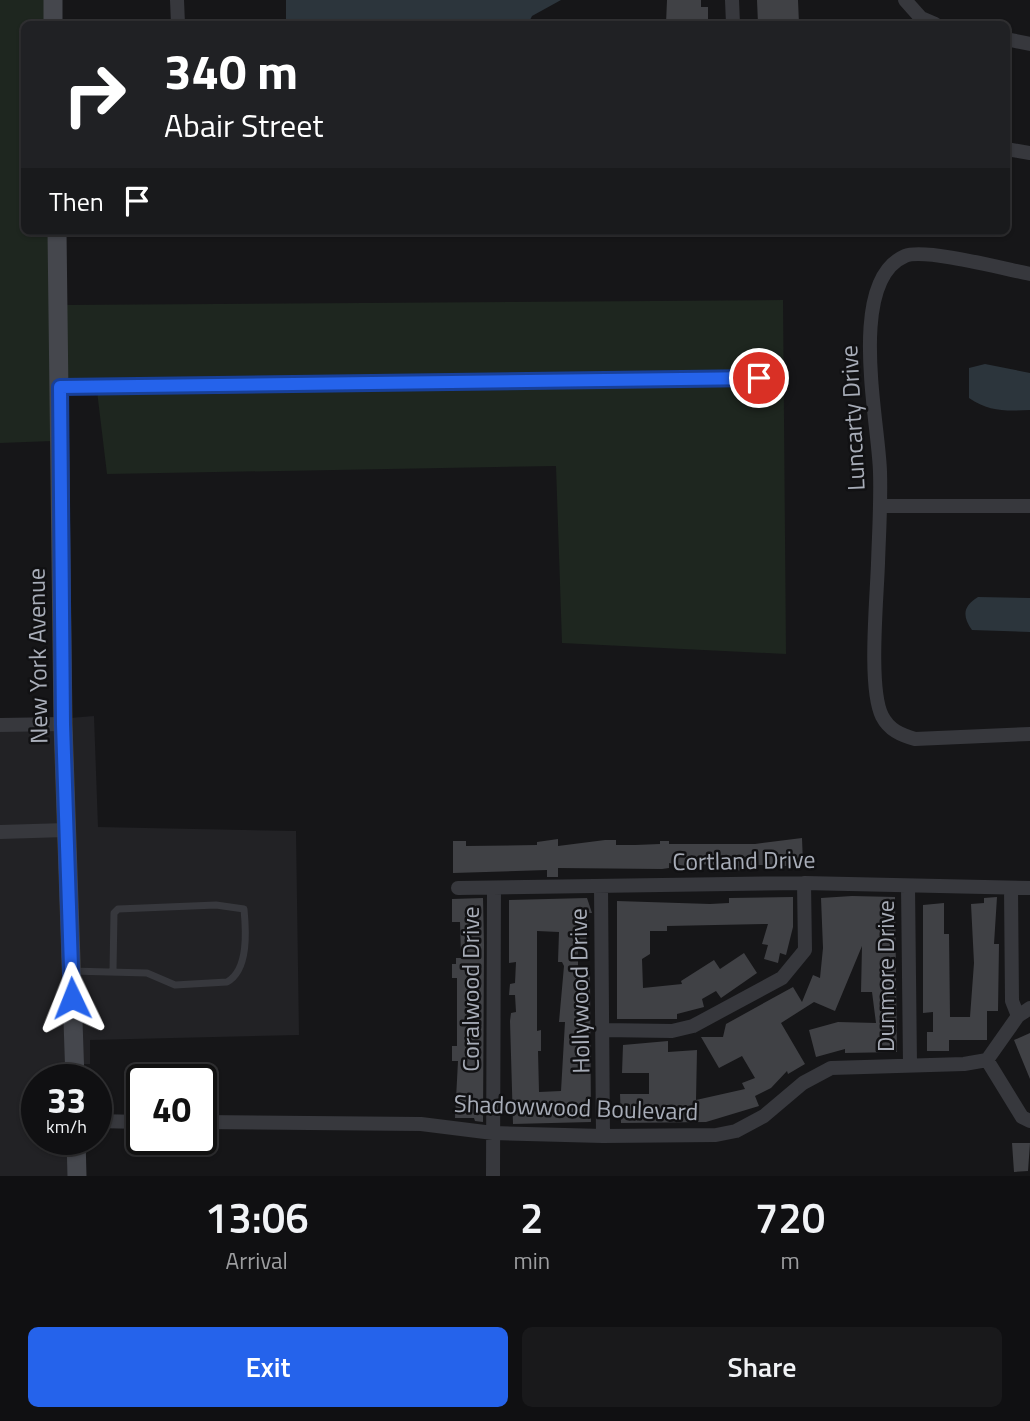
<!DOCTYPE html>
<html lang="en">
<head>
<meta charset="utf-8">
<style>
  :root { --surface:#101012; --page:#19191b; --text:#f1f3f6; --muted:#9c9d9f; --line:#303032; --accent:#2563eb }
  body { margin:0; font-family:"Titillium Web",sans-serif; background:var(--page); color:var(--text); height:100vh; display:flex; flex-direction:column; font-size:26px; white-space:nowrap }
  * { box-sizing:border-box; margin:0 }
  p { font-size:23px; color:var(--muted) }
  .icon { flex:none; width:38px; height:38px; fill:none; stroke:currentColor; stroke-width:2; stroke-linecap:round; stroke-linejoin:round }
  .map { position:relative; height:1176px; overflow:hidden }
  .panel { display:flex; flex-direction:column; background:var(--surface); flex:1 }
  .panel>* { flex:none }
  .hud { position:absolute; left:21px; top:21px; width:989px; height:214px; border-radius:10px; box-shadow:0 2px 5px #0004,0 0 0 2px var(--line); background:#202124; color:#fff; overflow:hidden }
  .speed { position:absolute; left:21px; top:1064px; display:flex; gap:14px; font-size:35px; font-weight:700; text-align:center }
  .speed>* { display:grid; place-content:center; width:91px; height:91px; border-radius:50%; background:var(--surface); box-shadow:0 2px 5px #0004,0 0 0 2px var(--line); line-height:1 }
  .speed small { font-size:18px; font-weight:400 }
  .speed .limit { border:4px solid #111; border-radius:10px; background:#fff; color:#111 }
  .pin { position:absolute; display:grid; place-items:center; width:60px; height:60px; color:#fff; margin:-30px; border:4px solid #fff; border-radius:50%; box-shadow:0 2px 7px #0007 }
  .me { position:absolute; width:77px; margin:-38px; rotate:358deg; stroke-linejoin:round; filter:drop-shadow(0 0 5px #0008) }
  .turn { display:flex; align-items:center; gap:24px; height:147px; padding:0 28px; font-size:32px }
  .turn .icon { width:91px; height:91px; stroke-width:2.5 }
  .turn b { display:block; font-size:49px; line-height:60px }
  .then { display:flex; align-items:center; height:66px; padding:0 28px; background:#0003; gap:14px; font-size:26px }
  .eta { display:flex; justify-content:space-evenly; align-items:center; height:119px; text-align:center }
  .eta b { font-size:42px; font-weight:600; line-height:49px }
  .cta { display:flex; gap:14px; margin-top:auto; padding:14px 28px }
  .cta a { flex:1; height:80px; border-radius:10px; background:var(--accent); color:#fff; font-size:28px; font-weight:600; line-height:80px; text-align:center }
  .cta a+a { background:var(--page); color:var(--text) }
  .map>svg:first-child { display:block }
</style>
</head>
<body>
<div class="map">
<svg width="1030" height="1176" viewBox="0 0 1030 1176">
  <rect width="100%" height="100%" fill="#161618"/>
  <path fill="#222225" d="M94,716l4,111 198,4 3,204 -209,5v24h-9l-11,-346z
    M56,719l12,361h-31v59h32l1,37h-70v-451z"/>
  <path fill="#1e261f" d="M0,0h46v24h-22v207h26l3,210 -53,2z
    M783,300l3,354 -224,-11 -6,-177 -449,8 -10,-83 -30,1 -2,-87z"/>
  <path fill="#2c353c" d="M286,0h275l-29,16 -4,8h-242z
    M985,364l45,9v37c-23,1 -41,2 -61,-12v-30z
    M978,597l52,1v34l-58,-2c-10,-14 -9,-24 6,-33z"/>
  <path fill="#404145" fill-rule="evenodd" d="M667,0h34v7h7v13h-8v4h-34z
    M757,0h41l1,24h-41z
    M802,838l1,26 -35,4v-3h-19v5l-33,1v-6l-19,-1v4l-28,-5v5l-7,1 -104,-1v9h-11v-7l-94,3v-32h13v5l71,-1v-3l21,-3v7l47,-6h11v5h19l25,-1v-3h9v3h86z
    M852,896l43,1 2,155 -52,1v-4l-29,8 -7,-27 29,-8 38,1 -4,-31h-11l1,-46 -27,65 -21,-9 -33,21 24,41 -17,10 -1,-3 -16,17 -16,8 4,10 -53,16 -85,1 -1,-29h29v-21h-27l1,-28 45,-4v11l29,-2 -1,50 49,-11 -3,-6 13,-5 -13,-22 -23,12 -18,-31h22l3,-13 67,-37 9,15 11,-27 7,3 3,-30 -2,-50z
    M793,897v30l-7,28 -6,-2 -2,10 -14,-4 4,-14 -6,-1 6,-20 -101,2v5h-17v23l-8,5 1,29 39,-4 -1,-3 33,-21 6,9 24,-16 13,20 -36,25 -5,-7 -14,8 2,8 -27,7v5h-60v-118l93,3 19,-1v-5z
    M997,897l-3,47h5l-1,67h-11v29h-38v11h-22v-19h6v-20l-10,1v-108l21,-2v31h5l1,83h20l4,-54 -3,-59 13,-1v-5z
    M483,898l1,47 -1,177 -8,-1 -1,-3h-19l3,-57h-6v-15h5v-68h-5v-14h4v-6h5l-1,-36h-8v-23z
    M587,898l5,15h-5l-1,38h-8v22h12l1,149 -78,2 -3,-103 1,-8 5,-1 -1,-17h-6l1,-11 5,-1 1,-21 -7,1v-63zM537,931l22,1 -1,30h4l2,4 -5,56h6l-4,69 -22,1 -1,-41h3v-21l-4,1z
    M1030,1033v46l-16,-39z
    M1012,1143h18l-2,28 -14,1z"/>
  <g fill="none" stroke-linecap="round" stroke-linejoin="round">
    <path stroke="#37383d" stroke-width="7" d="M71,971l76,2 28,12 52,-3c22,-12 19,-52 17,-73l-28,-4 -98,4 -4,4 -1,57"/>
    <path stroke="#37383d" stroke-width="14" d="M177,0l1,24
      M732,0l1,24
      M905,0l16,18 14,6
      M1006,39l24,5
      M1006,149l24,4
      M1030,274c-25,-5 -105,-26 -125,-18 -59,25 -26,167 -25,216 1,30 -1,61 -2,91 -1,34 -10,125 4,153 7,14 19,19 33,23l115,-5
      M60,387l699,-9
      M880,506h150
      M0,725l63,-1
      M0,832l66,-2
      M908,886l2,179
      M601,887l2,249
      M458,888l346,-5 226,5
      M1011,888l1,113 6,15
      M603,1030l69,1 21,-5 89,-48 23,-28 -1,-67
      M987,1060l35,57 8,4
      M96,1121l46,1
      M201,1122l220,2 72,9 110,3 113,-1 20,-4 28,-15 39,-33 28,-15 133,-4 23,-4 31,-44 12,-8
      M493,1176l1,-288"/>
    <path stroke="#45474d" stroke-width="19" d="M53,0v24
      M57,231l6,493 12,356
      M76,1139l1,37"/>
  </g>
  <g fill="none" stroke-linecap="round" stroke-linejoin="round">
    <defs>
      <path id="route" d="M72,998l-9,-274 -3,-337 699,-9"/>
    </defs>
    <use href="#route" stroke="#184099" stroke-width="18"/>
    <use href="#route" stroke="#2563eb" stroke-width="12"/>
  </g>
  <g text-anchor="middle" stroke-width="5" stroke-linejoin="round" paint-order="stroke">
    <g font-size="24" fill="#a8adb8" stroke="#111113">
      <text transform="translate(853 418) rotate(-93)" y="8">Luncarty Drive</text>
      <text transform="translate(38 656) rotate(-91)" y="8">New York Avenue</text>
      <text transform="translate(744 861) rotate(-1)" y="8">Cortland Drive</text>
      <text transform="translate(886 976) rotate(-90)" y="8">Dunmore Drive</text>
      <text transform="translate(471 989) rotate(-90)" y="8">Coralwood Drive</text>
      <text transform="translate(580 991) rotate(-91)" y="8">Hollywood Drive</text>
      <text transform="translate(576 1108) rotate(2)" y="8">Shadowwood Boulevard</text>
    </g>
  </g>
</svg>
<div class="speed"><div>33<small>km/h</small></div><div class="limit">40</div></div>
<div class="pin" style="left:759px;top:378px;background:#d93025"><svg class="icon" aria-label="arrive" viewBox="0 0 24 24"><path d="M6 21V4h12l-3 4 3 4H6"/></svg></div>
<svg class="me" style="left:72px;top:998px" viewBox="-20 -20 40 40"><path d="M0-17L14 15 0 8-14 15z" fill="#2563eb" stroke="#fff" stroke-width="4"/></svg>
<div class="hud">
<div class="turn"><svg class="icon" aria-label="right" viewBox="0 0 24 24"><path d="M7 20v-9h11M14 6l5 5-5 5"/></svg><div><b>340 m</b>Abair Street</div></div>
<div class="then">Then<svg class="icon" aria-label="arrive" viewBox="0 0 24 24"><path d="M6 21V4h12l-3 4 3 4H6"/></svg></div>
</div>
</div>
<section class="panel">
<div class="eta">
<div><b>13:06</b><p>Arrival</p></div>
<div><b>2</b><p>min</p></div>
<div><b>720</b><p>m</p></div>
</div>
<div class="cta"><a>Exit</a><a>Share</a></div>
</section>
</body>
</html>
